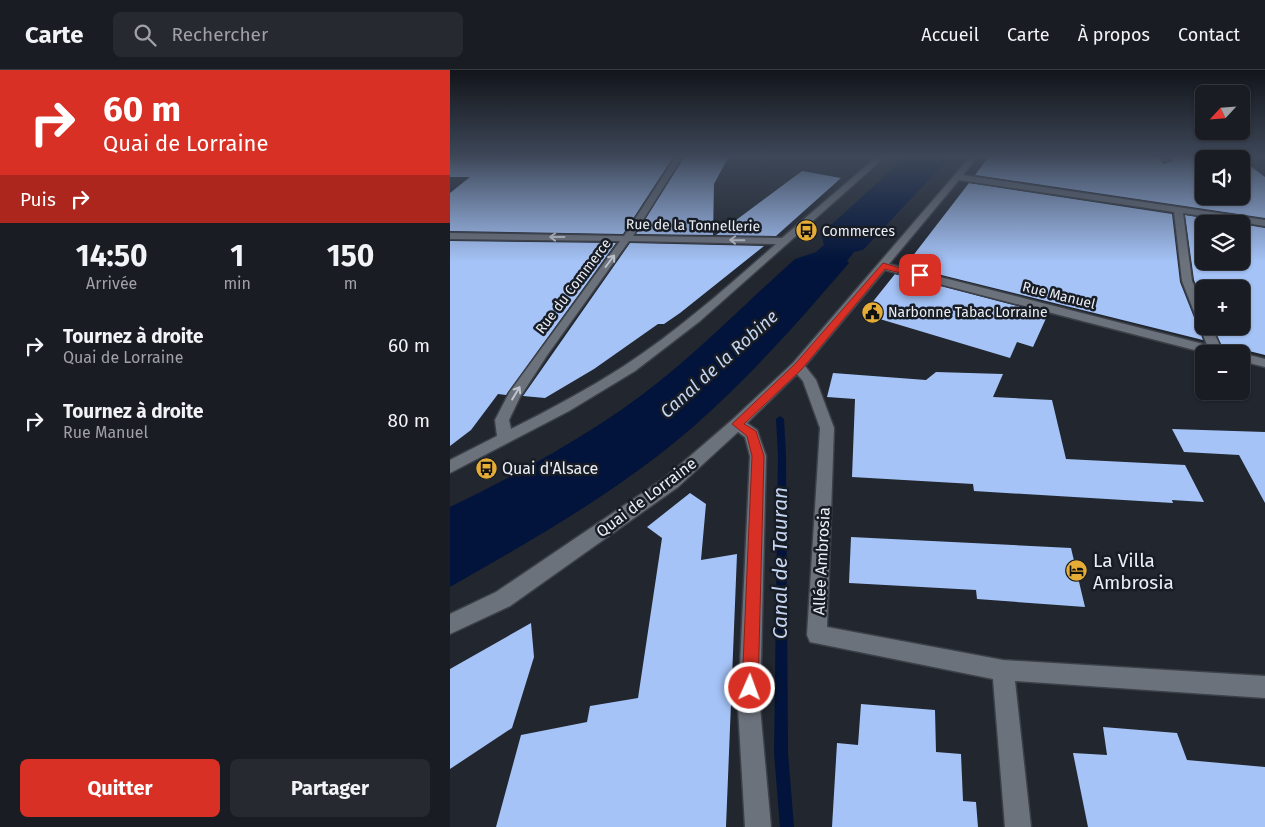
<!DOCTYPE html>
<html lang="fr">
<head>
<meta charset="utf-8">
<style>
  :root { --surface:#191c23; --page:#262930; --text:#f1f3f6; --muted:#9fa1a6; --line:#373a41; --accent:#d93025 }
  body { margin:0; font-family:"Fira Sans",sans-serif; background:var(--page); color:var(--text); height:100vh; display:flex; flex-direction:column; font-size:19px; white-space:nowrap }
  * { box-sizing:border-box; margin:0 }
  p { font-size:16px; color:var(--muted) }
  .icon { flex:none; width:28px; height:28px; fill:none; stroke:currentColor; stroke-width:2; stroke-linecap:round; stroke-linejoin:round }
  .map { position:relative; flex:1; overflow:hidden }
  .details { display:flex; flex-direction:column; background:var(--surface); width:450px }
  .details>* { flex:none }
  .guide { background:#d93025; color:#fff; overflow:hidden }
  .needle { width:32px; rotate:244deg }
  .tools { position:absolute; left:745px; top:15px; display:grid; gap:10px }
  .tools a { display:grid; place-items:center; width:55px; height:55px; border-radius:8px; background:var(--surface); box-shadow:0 1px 4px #0004,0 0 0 1px var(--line); font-size:25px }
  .pin { position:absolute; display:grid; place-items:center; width:42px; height:42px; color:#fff; margin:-21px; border-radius:10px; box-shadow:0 2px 8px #0006 }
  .me { position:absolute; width:55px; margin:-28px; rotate:2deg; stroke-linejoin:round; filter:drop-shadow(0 0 4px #0008) }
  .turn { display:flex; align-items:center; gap:18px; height:105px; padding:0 20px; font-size:22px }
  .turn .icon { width:65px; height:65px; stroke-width:2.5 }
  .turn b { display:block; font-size:35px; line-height:42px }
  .then { display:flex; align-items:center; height:48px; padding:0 20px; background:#0003; gap:10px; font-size:19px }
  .eta { display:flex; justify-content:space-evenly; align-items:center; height:85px; text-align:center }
  .eta b { font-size:30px; font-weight:700; line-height:35px }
  .primary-button { display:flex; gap:10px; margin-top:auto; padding:10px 20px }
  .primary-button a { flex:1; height:58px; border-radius:8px; background:var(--accent); color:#fff; font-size:20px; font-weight:700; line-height:58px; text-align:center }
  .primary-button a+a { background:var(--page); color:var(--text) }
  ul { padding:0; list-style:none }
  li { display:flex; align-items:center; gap:15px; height:75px; padding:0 20px }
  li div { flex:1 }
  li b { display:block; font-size:19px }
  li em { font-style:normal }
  header { display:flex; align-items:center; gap:30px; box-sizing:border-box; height:70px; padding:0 25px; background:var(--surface); border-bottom:1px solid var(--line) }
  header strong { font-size:24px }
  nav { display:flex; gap:28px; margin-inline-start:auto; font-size:18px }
  .search { width:350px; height:45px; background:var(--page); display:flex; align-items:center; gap:12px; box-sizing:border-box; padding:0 18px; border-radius:8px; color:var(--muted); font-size:19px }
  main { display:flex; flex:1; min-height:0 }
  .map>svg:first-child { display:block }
</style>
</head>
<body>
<header>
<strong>Carte</strong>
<div class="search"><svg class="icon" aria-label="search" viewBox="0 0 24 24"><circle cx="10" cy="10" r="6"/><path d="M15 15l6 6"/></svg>Rechercher</div>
<nav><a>Accueil</a><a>Carte</a><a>À propos</a><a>Contact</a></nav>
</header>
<main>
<section class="details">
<div class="guide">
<div class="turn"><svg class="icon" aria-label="right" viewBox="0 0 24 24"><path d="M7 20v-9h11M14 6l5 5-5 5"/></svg><div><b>60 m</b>Quai de Lorraine</div></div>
<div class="then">Puis<svg class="icon" aria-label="right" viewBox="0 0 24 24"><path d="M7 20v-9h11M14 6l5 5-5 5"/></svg></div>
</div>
<div class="eta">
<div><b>14:50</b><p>Arrivée</p></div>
<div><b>1</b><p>min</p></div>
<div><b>150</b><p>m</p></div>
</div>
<ul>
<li><svg class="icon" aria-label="right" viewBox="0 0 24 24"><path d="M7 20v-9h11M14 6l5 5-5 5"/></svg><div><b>Tournez à droite</b><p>Quai de Lorraine</p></div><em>60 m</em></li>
<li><svg class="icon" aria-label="right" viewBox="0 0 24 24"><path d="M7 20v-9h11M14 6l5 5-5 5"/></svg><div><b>Tournez à droite</b><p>Rue Manuel</p></div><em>80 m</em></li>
</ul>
<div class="primary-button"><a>Quitter</a><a>Partager</a></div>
</section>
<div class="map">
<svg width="815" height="757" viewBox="0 0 815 757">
  <rect width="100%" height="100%" fill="#21262f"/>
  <path fill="#02143b" d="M457,86h44l-88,94 -9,2 -7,9 2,2c-49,57 -100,115 -156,164 -74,64 -159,112 -243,160v-80c60,-29 119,-61 174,-99 61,-42 116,-100 171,-149l21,-7 8,-7 -3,-11z"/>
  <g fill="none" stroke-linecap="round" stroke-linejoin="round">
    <path fill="#02143b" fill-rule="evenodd" d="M330,346l4,3 2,36 2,298 6,74h-14l-6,-74 4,-298 -2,-36z"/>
  </g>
  <path fill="#a5c3f7" d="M0,86h224l-51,78 -173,-3v-38l20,-16h-20z
    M235,86h44l-15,28 -1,51 -77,-1z
    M539,86h170l5,8 8,-3 -1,-5h67l3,3h-37v37h37v-37l24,18v41l-290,-43z
    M352,101l39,7 -65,58 -60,-1z
    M519,113l203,31 8,68 23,58 -298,-74z
    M735,145l54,9h-35v37h37v-37l24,4v127l-44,-11 -8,-18h28v-37h-37v14l-10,-23z
    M0,171l166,2 -110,152 -8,-1 -27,36 -21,16z
    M180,173l134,3 -84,67 -16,11h-6l-64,45 -49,29 -22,-2z
    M445,204l153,40 -15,33 -16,-5 -7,16 -147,-44z
    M486,302l67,2 -10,23 59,3 14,59 119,6 19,37 -32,-2 1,3 -199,-12 -1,-7 -121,-7 3,-78 -28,-2 6,-24 93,7z
    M722,359l93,3v71l-26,-48 -55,-3z
    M240,423l16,11 -5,56 36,-6 -11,273h-230l25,-92 66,-13 3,-16 48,-8 24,-160 -15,-11z
    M401,467l220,11 14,59 -108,-8 -1,-9 -127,-7z
    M81,553l3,34 -22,71 -62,41v-100z
    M411,634l74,6 1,42 25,2 2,47 13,1 2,25h-146l5,-84 21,2z
    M653,657l74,6 10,27 78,7v60h-177l-15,-74 34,2z"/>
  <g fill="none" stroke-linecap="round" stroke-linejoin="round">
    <defs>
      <path id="street" d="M226,86h7l-50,80 149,2 96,-82h8l-186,165 -65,50 -66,40 -119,62v-13l47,-24 -2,-16 14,-27 111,-152 -170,-2v-6l174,3zM179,171l147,3c-49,43 -97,86 -152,122 -36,23 -75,44 -113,63l-2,-9 11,-23 28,-43z
        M521,86h7l-15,19 302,45v6l-82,-13 9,68 12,27v18h7l10,22 12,6h-23l-325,-84 -80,96 11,14 18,48 -7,199 176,33 262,16v22l-250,-17 16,146h-26l-12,-148 -183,-37 -3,-7 13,-207 -17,-47 -6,-7 -50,49 10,7 9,26 -6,251 11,120h-26l-7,-120 12,-251 -5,-19 -7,-5 -60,55 -168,119 -60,28v-20l46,-22 170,-115 66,-57 61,-57zM509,110l215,32 8,69 25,64 -318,-81z
        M711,86h8l1,4 -7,2z
        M791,283l24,6v8l-24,-6v-7h-3z"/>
    </defs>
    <use href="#street" stroke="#3c4048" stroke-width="3"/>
    <use href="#street" fill="#6c727c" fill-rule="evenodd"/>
  </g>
  <defs><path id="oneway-shaft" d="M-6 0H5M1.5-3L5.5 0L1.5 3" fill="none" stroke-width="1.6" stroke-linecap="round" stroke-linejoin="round" transform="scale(1.25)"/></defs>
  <g stroke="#bfc3cb">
    <use href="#oneway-shaft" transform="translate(107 167) rotate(-180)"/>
    <use href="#oneway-shaft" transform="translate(287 170) rotate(-179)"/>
    <use href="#oneway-shaft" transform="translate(160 191) rotate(-53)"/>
    <use href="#oneway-shaft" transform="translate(66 323) rotate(-59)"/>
  </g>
  <linearGradient id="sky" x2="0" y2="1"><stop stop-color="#12151a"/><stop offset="0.45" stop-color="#3d4758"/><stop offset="1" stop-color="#3d4758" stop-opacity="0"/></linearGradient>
  <rect width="815" height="192" fill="url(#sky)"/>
  <path fill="#d93025" stroke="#8d1f18" d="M433,193l41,12 -4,3 -35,-9 -83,100 -58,55 12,7 8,25 -6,232 -3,5 -5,3 -6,-3 -2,-5 10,-232 -5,-20 -15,-12 63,-60z"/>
  <defs>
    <symbol id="bus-disc" viewBox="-11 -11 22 22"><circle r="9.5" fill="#e5ad36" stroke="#181c25"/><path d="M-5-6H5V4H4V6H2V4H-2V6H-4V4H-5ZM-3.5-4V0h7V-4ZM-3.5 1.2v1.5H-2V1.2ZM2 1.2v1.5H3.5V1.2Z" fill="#111"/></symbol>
    <symbol id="civic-disc" viewBox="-11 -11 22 22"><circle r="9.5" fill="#e5ad36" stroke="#181c25"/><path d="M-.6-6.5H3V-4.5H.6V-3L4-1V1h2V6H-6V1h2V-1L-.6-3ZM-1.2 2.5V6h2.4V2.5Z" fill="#111"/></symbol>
    <symbol id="hotel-disc" viewBox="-11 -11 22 22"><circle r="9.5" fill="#e5ad36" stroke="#181c25"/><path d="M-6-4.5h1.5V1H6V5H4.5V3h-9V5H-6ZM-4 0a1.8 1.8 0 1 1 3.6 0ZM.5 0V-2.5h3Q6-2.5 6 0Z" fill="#111"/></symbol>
  </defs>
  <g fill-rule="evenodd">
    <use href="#bus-disc" x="344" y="148" width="25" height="25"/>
    <use href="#civic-disc" x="410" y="230" width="25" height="25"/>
    <use href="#bus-disc" x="24" y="386" width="25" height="25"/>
    <use href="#hotel-disc" x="614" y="488" width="25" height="25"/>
  </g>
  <g text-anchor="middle" stroke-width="5" stroke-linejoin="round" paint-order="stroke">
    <g font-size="14" fill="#ebeff5" stroke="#181c25">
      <text transform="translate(243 155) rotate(1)" y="5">Rue de la Tonnellerie</text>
      <text transform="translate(123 216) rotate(-53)" y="5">Rue du Commerce</text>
      <text transform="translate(609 225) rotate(14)" y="5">Rue Manuel</text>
    </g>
    <g font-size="14" fill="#ebeff5" stroke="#181c25" text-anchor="start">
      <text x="372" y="166">Commerces</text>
      <text x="438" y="247">Narbonne Tabac Lorraine</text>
    </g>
    <g font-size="16" fill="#ebeff5" stroke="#181c25" text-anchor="start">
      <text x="52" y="404">Quai d'Alsace</text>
    </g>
    <g font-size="16" fill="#ebeff5" stroke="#181c25">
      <text transform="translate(196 427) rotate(-37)" y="6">Quai de Lorraine</text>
      <text transform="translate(371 491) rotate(-87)" y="6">Allée Ambrosia</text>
    </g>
    <g font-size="18" font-style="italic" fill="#c4d5f2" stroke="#181c25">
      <text transform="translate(269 294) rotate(-42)" y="6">Canal de la Robine</text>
    </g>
    <g font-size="19" fill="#ebeff5" stroke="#181c25" text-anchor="start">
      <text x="643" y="497">La Villa<tspan x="643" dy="22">Ambrosia</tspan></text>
    </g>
    <g font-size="21" font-style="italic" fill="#c4d5f2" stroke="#181c25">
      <text transform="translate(330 493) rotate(-90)" y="7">Canal de Tauran</text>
    </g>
  </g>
</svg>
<div class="tools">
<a><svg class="needle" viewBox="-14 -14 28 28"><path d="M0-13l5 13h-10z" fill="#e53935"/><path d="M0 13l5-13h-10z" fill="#9fa1a6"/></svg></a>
<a><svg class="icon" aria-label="sound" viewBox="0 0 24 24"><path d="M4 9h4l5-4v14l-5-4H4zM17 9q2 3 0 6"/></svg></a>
<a><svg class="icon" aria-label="layers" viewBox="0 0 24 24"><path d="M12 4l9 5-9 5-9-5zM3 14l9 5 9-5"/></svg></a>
<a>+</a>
<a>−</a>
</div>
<div class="pin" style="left:470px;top:205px;background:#d93025"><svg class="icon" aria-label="arrive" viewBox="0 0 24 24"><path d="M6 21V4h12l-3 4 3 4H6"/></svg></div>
<svg class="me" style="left:300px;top:618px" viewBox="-20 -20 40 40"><circle r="17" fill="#d93025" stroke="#fff" stroke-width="3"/><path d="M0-11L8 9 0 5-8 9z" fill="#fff"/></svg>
</div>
</main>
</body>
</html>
